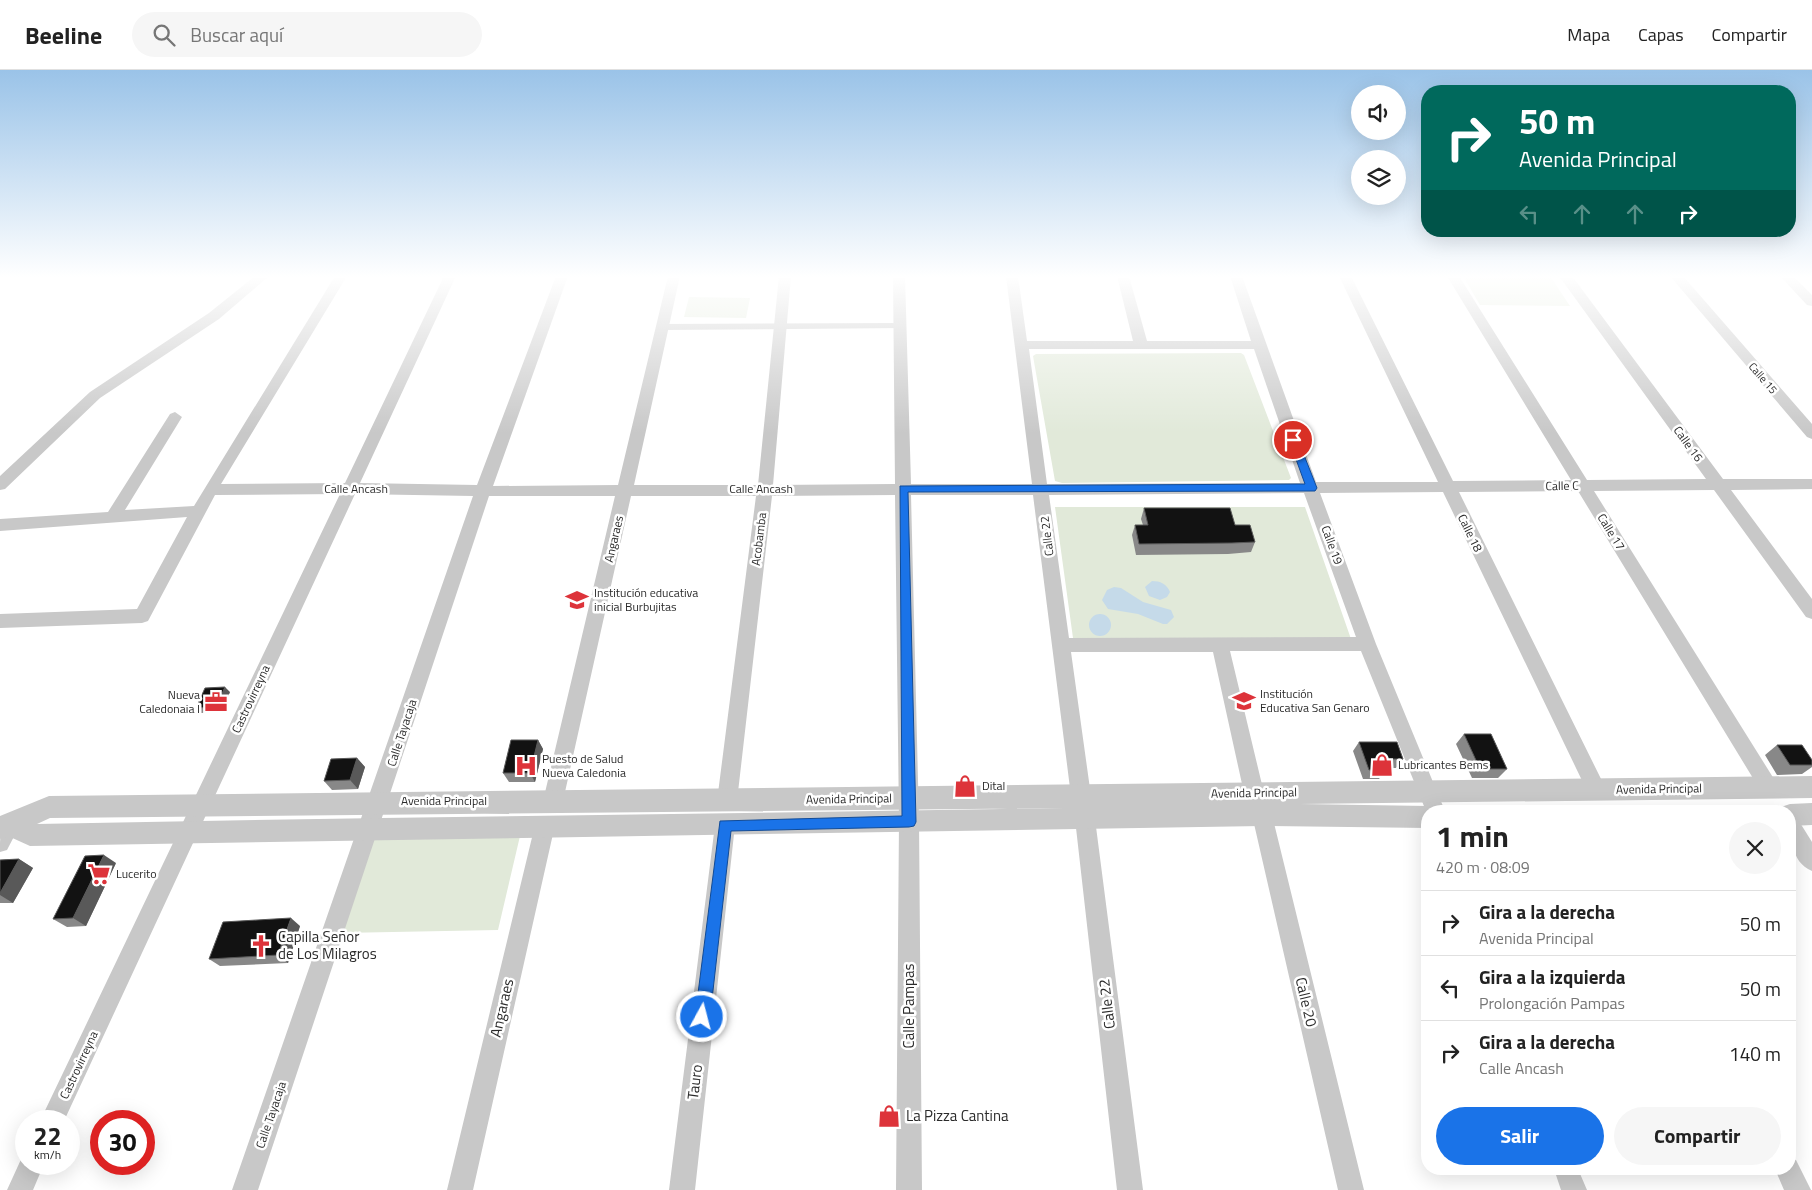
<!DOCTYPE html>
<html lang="es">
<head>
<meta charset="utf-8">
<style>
  :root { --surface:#fff; --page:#f6f6f6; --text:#222; --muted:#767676; --line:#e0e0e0; --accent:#1a73e8 }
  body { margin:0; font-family:"Titillium Web",sans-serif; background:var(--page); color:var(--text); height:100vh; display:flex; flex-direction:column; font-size:19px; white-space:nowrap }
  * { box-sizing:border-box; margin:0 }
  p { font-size:16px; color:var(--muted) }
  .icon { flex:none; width:28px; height:28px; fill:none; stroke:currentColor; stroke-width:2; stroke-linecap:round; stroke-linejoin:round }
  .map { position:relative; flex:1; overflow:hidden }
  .side { position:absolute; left:1421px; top:735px; width:375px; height:370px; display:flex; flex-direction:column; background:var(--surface); border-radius:20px; box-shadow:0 5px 20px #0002 }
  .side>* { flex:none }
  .banner { position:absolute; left:1421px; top:15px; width:375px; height:152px; border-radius:20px; box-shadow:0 5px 20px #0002; background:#00695c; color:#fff; overflow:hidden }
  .controls { position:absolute; left:1351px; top:15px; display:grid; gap:10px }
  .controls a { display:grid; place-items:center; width:55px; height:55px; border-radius:50%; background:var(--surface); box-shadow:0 5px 20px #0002; font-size:25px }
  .speed { position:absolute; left:15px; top:1040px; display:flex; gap:10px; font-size:25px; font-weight:700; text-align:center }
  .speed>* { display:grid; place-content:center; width:65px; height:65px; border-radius:50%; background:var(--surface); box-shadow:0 5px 20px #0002; line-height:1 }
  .speed small { font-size:12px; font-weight:400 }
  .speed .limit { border:8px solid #d22; background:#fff; color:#111 }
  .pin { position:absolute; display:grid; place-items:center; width:42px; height:42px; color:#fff; margin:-21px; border:2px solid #fff; border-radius:50%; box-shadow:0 1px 5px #0007 }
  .me { position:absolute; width:55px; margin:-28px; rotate:7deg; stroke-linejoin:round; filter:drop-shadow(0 0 4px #0008) }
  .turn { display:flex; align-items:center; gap:18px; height:105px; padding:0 15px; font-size:22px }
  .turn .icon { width:65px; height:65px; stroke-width:2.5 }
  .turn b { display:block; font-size:35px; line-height:42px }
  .lanes { display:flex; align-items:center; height:48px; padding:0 15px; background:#0003; justify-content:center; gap:25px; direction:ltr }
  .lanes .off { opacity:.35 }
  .round { display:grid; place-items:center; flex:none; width:52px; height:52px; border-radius:26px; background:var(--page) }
  .summary { display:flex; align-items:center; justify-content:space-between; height:85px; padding:0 15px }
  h1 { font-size:30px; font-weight:700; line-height:38px }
  .cta { display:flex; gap:10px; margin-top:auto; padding:10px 15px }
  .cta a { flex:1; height:58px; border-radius:30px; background:var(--accent); color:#fff; font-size:20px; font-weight:700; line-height:58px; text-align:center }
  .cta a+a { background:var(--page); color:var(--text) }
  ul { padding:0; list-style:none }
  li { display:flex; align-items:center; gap:15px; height:65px; padding:0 15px; border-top:1px solid var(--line) }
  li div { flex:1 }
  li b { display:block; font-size:19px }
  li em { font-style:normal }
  header { display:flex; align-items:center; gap:30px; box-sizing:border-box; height:70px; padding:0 25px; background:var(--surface); border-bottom:1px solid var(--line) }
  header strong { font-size:24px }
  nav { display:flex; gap:28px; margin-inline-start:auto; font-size:18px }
  .search { width:350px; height:45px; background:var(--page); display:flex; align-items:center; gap:12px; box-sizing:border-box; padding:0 18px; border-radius:28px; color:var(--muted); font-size:19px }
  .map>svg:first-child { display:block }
</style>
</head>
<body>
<header>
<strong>Beeline</strong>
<div class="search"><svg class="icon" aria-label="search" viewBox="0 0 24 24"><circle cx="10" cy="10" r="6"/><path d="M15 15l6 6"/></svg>Buscar aquí</div>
<nav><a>Mapa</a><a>Capas</a><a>Compartir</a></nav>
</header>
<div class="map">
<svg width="1812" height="1120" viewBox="0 0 1812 1120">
  <rect width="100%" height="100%" fill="#fff"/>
  <path fill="#e1e9d9" d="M1463,206h87l20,30 -90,-1z
    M689,227l61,1 -4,20 -62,-1z
    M1241,283l3,2 47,123 -2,2 -227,3 -7,-2 -22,-125 3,-2z
    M1055,437h250l46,132 -278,-1z
    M520,766l-22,94 -158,3 31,-95z"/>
  <path fill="#c5dae9" d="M1152,511c8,0 15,3 18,11l-3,5 -7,3 -11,-4 -4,-9z
    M1114,517l7,1 22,14 28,8 3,7 -7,7h-4l-25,-10 -30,-5 -6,-9 5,-10z
    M1089 555a11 11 0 1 1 22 0a11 11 0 1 1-22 0Z"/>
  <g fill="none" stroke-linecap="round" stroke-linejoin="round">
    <path fill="#c8c8c8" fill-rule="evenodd" d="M899,253l5,3 -2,2 -239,2 -5,-3 5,-3z"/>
    <path fill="#c8c8c8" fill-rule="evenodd" d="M255,206h14l-50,43 -119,79 -95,91 -5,1v-14l90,-84 119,-79z
      M335,206h12l-126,208 124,-1 99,-207h12l-96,207 117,2 79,-209h12l-75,210 125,-1 50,-209h12l-46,209h124l21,-209h12l-18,209 122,-1 -2,-208h12l6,208h121l-26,-208h12l9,65h106l-16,-65h12l18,65h104l-21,-65h12l74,206h122l-99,-206h12l102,205 118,-1 -124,-204h12l128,204 119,-1 -147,-203h13l151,203h89v10l-81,1 81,109v20l-6,-2 -92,-127 -120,1 185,296 -3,6 -7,3 -7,-3 -184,-302 -119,1 147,297 -3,6 -7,3 -7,-3 -146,-303 -123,1 56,151 69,167h-17v5l-67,-165h-131l34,142 -3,6 -7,3 -7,-3 -3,-6 -31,-141h-142l20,144 -3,6 -7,3 -7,-3 -3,-6 -38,-301h-122l8,326 3,369h-26l3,-369 -4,-326 -123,1 -35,305 -3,6 -7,3 -7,-3 -3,-6 39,-305h-125l-68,305 -3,6 -7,3 -7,-3 -3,-6 72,-305h-126l-231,694h-26l241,-694 -118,-2 -291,627h-24l300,-627 -125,1 -67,126 -6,2 -142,5v-14l137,-5 50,-92 -187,14v-12l108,-7 62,-98 5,-2 7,5 -57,93 69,-4zM1029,279h225l46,134 -253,1zM1304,423l52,144 -287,1 -20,-143z
      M1670,206h13l129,148v15l-5,-2z
      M1780,206h13l19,19v11l-5,-1z
      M1262,736l7,3 3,6 92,375h-26l-86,-375 3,-6z
      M1085,740l7,3 3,6 48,371h-26l-42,-371 3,-6z
      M1790,745l7,3 15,24v29c-22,-9 -22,-37 -22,-56z
      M10,746l7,3 3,6 -13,25 -7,2c0,-13 0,-31 10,-36z
      M545,746l7,3 3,6 -82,365h-26l88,-365 3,-6z
      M725,746l7,3 3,6 -40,365h-26l46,-365 3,-6z
      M26,1084v10h18l-11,26h-26l16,-35z
      M1790,1088l6,2 15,30h-27l-9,-21h15z
      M1554,1099h24l9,21h-26z"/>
    <path fill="#c8c8c8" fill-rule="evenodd" d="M1812,706v22l-512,6 128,2 10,5h-10v17l-166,-2 -1232,20 -22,-10 -8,3v-23l49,-20zM1066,738c-343,6 -686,9 -1029,16l13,-6z
      M1812,733v22l-22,1v-15h-10l1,-4 9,-3z"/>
  </g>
  <path fill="#888" d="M1144,438l91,17 20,17 -4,10 -23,2 -92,1 -4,-20 3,-10h8l-2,-6z
    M230,622l-9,20 -20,1 -5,-5z
    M1464,664l43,35 -9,9h-26l-16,-34z
    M538,670l5,9 -8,33h-26l-6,-9z
    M1359,672l44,17 -7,9h-11l1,2 -7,9h-16l-10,-28z
    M1777,675l35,15v7l-10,7 -25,1 -12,-20z
    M357,688l8,9 -7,22 -26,1 -8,-9z
    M19,789l14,9 -20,35h-13v-43z
    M116,793l-30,63 -19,1 -14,-8z
    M300,856l-12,37 -68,3 -11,-7z"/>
  <path fill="#595959" d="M225,617l5,5 -9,20 -5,-5z
    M538,670l5,9 -8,33 -5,-9z
    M357,688l8,9 -7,22 -8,-9z
    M104,785l12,8 -30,63 -13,-8z
    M19,789l14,9 -20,35 -13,-8v-2z
    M291,848l9,8 -12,37 -10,-8z"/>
  <path fill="#121212" stroke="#595959" d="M1144,438h86l5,17h15l5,17 -23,1 -93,1 -4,-19h13z
    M225,617l-9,20 -20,1 9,-20z
    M1464,664h27l16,35h-27z
    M511,670h27l-8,33h-27z
    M1359,672h38l6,17h-21l4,11h-17z
    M1777,675h25l10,15v5h-22z
    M357,688l-7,22 -26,1 7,-22z
    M104,785l-31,63 -20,1 32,-63z
    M19,789l-19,34v-33z
    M291,848l-13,37 -69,4 14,-37z"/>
  <linearGradient id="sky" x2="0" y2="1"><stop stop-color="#9ac3e8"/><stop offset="0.57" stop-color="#fff"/><stop offset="1" stop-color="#fff" stop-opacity="0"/></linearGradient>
  <rect width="1812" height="363" fill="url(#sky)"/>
  <path fill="#1a73e8" stroke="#114b97" d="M1293,367l5,3 19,48 -2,3 -407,1 8,330 -2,4 -5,1 -178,4 -21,186 -2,5 -6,3 -5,-3 -2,-5 25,-196 182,-5 -2,-330 405,-2 -16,-44z"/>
  <defs>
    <symbol id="school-bare" viewBox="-9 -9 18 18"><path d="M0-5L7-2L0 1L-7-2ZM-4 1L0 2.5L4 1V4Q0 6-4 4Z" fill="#dd333a" stroke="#fff" stroke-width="2.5" paint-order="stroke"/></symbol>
    <symbol id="office-bare" viewBox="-9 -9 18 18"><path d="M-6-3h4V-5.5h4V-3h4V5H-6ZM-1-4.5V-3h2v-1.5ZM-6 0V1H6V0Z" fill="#dd333a" stroke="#fff" stroke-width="2.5" paint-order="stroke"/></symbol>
    <symbol id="shop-bare" viewBox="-9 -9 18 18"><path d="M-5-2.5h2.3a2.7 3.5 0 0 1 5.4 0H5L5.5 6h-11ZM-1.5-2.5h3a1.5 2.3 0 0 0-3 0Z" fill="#dd333a" stroke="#fff" stroke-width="2.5" paint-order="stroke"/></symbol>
    <symbol id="hospital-bare" viewBox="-9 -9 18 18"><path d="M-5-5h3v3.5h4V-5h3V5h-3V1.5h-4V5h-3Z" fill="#dd333a" stroke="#fff" stroke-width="2.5" paint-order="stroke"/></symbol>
    <symbol id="supermarket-bare" viewBox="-9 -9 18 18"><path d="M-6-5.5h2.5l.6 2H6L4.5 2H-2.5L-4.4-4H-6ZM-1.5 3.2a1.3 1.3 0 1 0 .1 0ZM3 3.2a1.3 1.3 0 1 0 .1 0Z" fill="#dd333a" stroke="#fff" stroke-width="2.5" paint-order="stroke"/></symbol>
    <symbol id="church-bare" viewBox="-9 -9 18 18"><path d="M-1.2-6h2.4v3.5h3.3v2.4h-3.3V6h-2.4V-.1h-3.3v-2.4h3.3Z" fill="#dd333a" stroke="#fff" stroke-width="2.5" paint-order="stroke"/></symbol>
  </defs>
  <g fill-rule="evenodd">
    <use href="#school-bare" x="561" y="514" width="32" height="32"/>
    <use href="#school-bare" x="1228" y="615" width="32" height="32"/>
    <use href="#office-bare" x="200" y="616" width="32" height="32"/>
    <use href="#shop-bare" x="1366" y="679" width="32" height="32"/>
    <use href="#hospital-bare" x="510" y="680" width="32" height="32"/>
    <use href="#shop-bare" x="949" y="700" width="32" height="32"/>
    <use href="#supermarket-bare" x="83" y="788" width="32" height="32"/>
    <use href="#church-bare" x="245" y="860" width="32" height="32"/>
    <use href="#shop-bare" x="873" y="1030" width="32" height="32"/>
  </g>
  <g text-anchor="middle" stroke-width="5" stroke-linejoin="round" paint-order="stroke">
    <g font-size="11" fill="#2b2b2b" stroke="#fff">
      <text transform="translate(1763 308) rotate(49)" y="4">Calle 15</text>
    </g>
    <g font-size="12" fill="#2b2b2b" stroke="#fff">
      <text transform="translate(1688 374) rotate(54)" y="4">Calle 16</text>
      <text transform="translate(1562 416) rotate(-1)" y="4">Calle C</text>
      <text x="356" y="423">Calle Ancash</text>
      <text x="761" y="423">Calle Ancash</text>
      <text transform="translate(1611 462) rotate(58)" y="4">Calle 17</text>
      <text transform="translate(1470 463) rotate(64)" y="4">Calle 18</text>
      <text transform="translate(1047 466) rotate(-97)" y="4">Calle 22</text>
      <text transform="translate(614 469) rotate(-77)" y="4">Angaraes</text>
      <text transform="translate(759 469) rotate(-83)" y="4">Acobamba</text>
      <text transform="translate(1332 475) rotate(70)" y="4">Calle 19</text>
      <text transform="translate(251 629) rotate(-65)" y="4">Castrovirreyna</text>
      <text transform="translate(402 663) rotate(-72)" y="4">Calle Tayacaja</text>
      <text transform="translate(1659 719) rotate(-1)" y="4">Avenida Principal</text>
      <text transform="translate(1254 723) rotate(-1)" y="4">Avenida Principal</text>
      <text transform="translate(849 729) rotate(-1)" y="4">Avenida Principal</text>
      <text x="444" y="735">Avenida Principal</text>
      <text transform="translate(79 995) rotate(-65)" y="4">Castrovirreyna</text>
      <text transform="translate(271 1045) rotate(-71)" y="4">Calle Tayacaja</text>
    </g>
    <g font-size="12" fill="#2b2b2b" stroke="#fff" text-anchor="start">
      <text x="594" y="527">Institución educativa<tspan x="594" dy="14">inicial Burbujitas</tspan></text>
      <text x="1260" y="628">Institución<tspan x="1260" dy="14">Educativa San Genaro</tspan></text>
      <text x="200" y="629" text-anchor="end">Nueva<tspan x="200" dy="14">Caledonaia I</tspan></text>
      <text x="542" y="693">Puesto de Salud<tspan x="542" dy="14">Nueva Caledonia</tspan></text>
      <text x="1398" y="699">Lubricantes Bems</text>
      <text x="982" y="720">Dital</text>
      <text x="116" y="808">Lucerito</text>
    </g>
    <g font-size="15" fill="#2b2b2b" stroke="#fff" text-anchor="start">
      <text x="278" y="872">Capilla Señor<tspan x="278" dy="17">de Los Milagros</tspan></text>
      <text x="906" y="1051">La Pizza Cantina</text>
    </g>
    <g font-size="15" fill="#2b2b2b" stroke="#fff">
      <text transform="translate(1306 932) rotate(77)" y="5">Calle 20</text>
      <text transform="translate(1107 934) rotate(-97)" y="5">Calle 22</text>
      <text transform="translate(909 936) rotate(-90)" y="5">Calle Pampas</text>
      <text transform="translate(502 938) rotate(-77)" y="5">Angaraes</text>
      <text transform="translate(695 1012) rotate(-83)" y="5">Tauro</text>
    </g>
  </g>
</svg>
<div class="controls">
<a><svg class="icon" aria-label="sound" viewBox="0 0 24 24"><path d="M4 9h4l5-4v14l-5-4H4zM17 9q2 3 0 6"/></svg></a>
<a><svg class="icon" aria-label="layers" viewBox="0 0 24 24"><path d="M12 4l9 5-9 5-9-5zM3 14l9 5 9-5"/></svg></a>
</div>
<div class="speed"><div>22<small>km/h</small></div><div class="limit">30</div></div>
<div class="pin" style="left:1293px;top:370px;background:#d93025"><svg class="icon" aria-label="arrive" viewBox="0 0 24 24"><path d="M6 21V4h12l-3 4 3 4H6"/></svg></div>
<svg class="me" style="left:702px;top:947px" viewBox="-20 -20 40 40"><circle r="17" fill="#1a73e8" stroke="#fff" stroke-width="3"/><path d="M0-11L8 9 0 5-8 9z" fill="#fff"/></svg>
<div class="banner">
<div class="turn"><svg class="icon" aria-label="right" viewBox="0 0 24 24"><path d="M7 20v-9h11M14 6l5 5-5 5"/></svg><div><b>50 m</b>Avenida Principal</div></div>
<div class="lanes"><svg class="icon off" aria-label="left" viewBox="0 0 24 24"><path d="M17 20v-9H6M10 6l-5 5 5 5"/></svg><svg class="icon off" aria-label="ahead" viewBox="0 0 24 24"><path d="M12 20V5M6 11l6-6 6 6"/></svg><svg class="icon off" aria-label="ahead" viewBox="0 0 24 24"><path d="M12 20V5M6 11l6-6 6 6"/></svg><svg class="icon" aria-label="right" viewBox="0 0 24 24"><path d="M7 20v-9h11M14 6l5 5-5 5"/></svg></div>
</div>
<section class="side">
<div class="summary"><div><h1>1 min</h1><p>420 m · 08:09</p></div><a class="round"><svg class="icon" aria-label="close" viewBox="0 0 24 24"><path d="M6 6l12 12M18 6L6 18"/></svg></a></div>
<ul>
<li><svg class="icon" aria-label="right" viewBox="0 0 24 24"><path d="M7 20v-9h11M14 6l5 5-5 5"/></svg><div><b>Gira a la derecha</b><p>Avenida Principal</p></div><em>50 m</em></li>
<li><svg class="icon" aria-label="left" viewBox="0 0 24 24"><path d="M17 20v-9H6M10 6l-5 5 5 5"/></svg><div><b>Gira a la izquierda</b><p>Prolongación Pampas</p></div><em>50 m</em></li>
<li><svg class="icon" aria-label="right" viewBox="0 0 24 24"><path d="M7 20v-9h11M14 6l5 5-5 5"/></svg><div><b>Gira a la derecha</b><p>Calle Ancash</p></div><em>140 m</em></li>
</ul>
<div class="cta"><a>Salir</a><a>Compartir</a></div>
</section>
</div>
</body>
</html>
